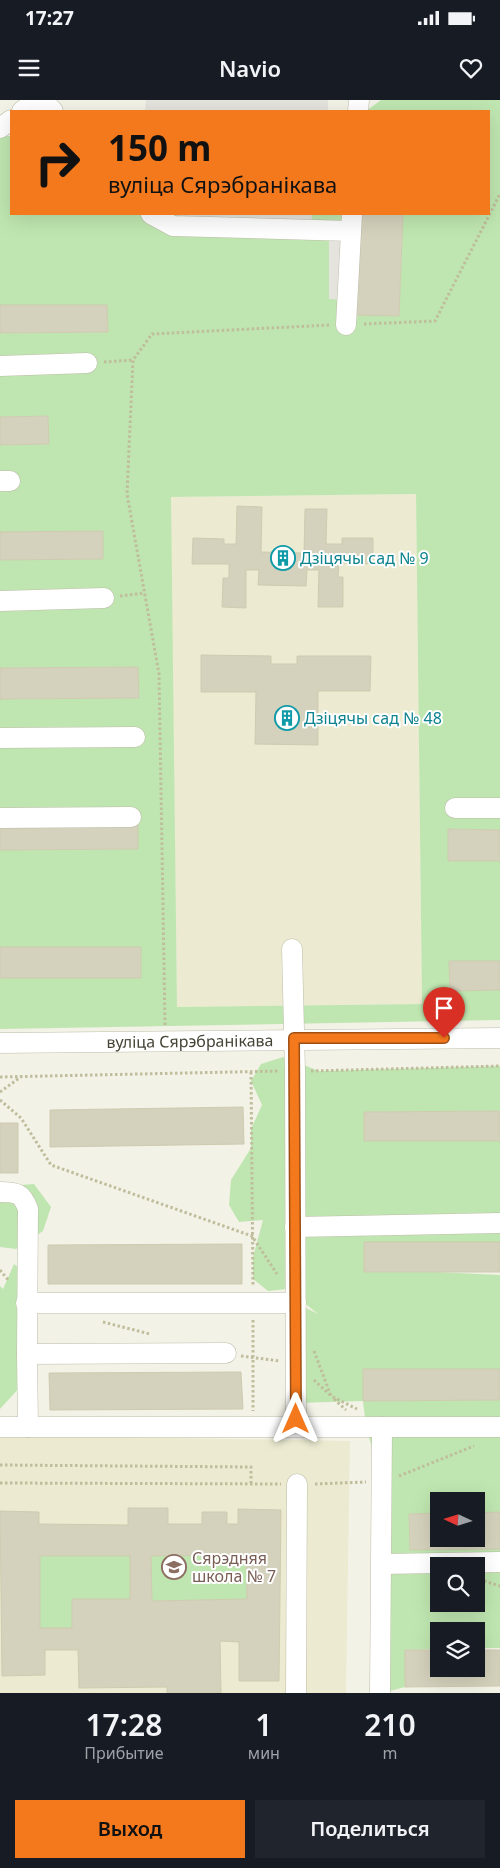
<!DOCTYPE html>
<html lang="ru">
<head>
<meta charset="utf-8">
<style>
  :root { --surface:#171b24; --page:#20242c; --text:#f1f3f6; --muted:#9ea1a6; --accent:#f4791d }
  body { margin:0; font-family:"Noto Sans",sans-serif; background:var(--page); color:var(--text); height:100vh; display:flex; flex-direction:column; font-size:19px; white-space:nowrap }
  * { box-sizing:border-box; margin:0 }
  p { font-size:16px; color:var(--muted) }
  .icon { flex:none; width:28px; height:28px; fill:none; stroke:currentColor; stroke-width:2; stroke-linecap:round; stroke-linejoin:round }
  .map { position:relative; height:1593px; overflow:hidden }
  .details { display:flex; flex-direction:column; background:var(--surface); flex:1 }
  .details>* { flex:none }
  .top-card { position:absolute; left:10px; top:10px; width:480px; height:105px; border-radius:0px; box-shadow:0 5px 20px #0002; background:#f4791d; color:#111; overflow:hidden }
  .needle { width:32px; rotate:274deg }
  .tools { position:absolute; left:430px; top:1392px; display:grid; gap:10px }
  .tools a { display:grid; place-items:center; width:55px; height:55px; border-radius:0px; background:var(--surface); box-shadow:0 5px 20px #0002; font-size:25px }
  .pin { position:absolute; display:grid; place-items:center; width:42px; height:42px; color:#fff; margin:-51px -21px; border-radius:50% 50% 50% 0; rotate:-45deg; box-shadow:0 0 5px #0007 }
  .pin .icon { rotate:45deg }
  .me { position:absolute; width:55px; margin:-28px; rotate:0deg; stroke-linejoin:round; filter:drop-shadow(0 0 4px #0008) }
  .turn { display:flex; align-items:center; gap:18px; height:105px; padding:0 15px; font-size:22px }
  .turn .icon { width:65px; height:65px; stroke-width:2.5 }
  .turn b { display:block; font-size:35px; line-height:42px }
  .eta { display:flex; justify-content:space-evenly; align-items:center; height:85px; text-align:center }
  .eta b { font-size:30px; font-weight:600; line-height:35px }
  .action { display:flex; gap:10px; margin-top:auto; padding:10px 15px }
  .action a { flex:1; height:58px; border-radius:0px; background:var(--accent); color:#111; font-size:20px; font-weight:600; line-height:58px; text-align:center }
  .action a+a { background:var(--page); color:var(--text) }
  .status { display:flex; justify-content:space-between; align-items:center; height:35px; padding:0 25px; background:var(--surface); direction:ltr }
  .status svg { height:14px; fill:currentColor }
  header { display:flex; justify-content:space-between; align-items:center; height:65px; padding:0 15px; background:var(--surface); font-size:22px; font-weight:600 }
  .map>svg:first-child { display:block }
</style>
</head>
<body>
<div class="status"><b>17:27</b><svg viewBox="0 0 49 12"><path d="M0 12V9h3v3zM5 12V6h3v6zM10 12V3h3v9zM15 12V0h3v12zM26 1h20v11H26zM47 4h2v5h-2z"/></svg></div>
<header><svg class="icon" aria-label="menu" viewBox="0 0 24 24"><path d="M4 6h16M4 12h16M4 18h16"/></svg>Navio<svg class="icon" aria-label="heart" viewBox="0 0 24 24"><path d="M12 20l-8-8c-3-5 5-10 8-4 3-6 11-1 8 4z"/></svg></header>
<div class="map">
<svg width="500" height="1593" viewBox="0 0 500 1593">
  <rect width="100%" height="100%" fill="#f3f2e7"/>
  <path fill="#ecebd1" d="M416,394l6,510 -245,3 -7,-510z
    M0,1335l350,6 -4,252h-346z"/>
  <path fill="#bfe6b0" fill-rule="evenodd" d="M381,0h119v730l-52,-1v31l52,1v100l-51,1 1,29 50,-1v30l-500,9v-51h141l-1,-31h-140v-97l138,-1 -138,-29v-121l139,-1 -1,-31 -138,1v-223l49,-1 -1,-28 -48,1v-84l108,-1 -1,-27h-107v-169h11v78h348l-3,101 43,1 4,-102h86v-103h-123zM416,394l6,510 -245,3 -6,-510z
    M283,957l36,14 181,-5v45l-136,1v29h136v101l-136,1v29h73l63,3v94h-137v32l137,-1v112l-24,1v-12h-37v12l-30,1 1,36 90,-1v99h-24v-17h-37v18l-34,1v37l-23,6v-211l-16,-55 -3,-26 -67,2v-100l22,11 -31,-25 -19,2 -15,-12v-22l10,-37 -24,2 -10,-17 2,-25 20,-32v-19l11,-24 -11,-24 10,-17zM439,1466h37v38h-37z
    M34,1084l17,23 -8,24 -27,18 -16,-2v-48l4,4 17,-18z
    M14,1164l22,18 -16,105 -20,22v-123l3,3z
    M246,1455l1,44 -95,2 -1,-45z
    M40,1456h90v43l-58,29h-32z"/>
  <path fill="#e4e3de" d="M146,0h182v11h-183z
    M177,114h135l-1,12 -134,-10z
    M329,139h18l-1,61 -17,-1z"/>
  <path fill="#d4d1bc" stroke="#cfcbb0" fill-rule="evenodd" d="M359,114h44l-4,102 -43,-1z
    M0,205h107l1,27 -108,1z
    M48,316l1,28 -49,1v-28z
    M237,406l25,1 -1,45 43,1 1,-44h22l-1,35h16v-6h31v26l-34,-1 -1,14h5v30h-25l1,-37h-12l-1,16 -48,-1 1,-15h-13v38l-24,-1 1,-29h6v-14h-37l1,-26 31,1v5h12z
    M103,431v28l-103,1v-28z
    M201,555l70,1v8h26v-8h74l-1,35h-52v54l-63,-1 1,-52h-55z
    M138,567l1,31 -139,1v-31z
    M138,719v30l-138,1v-30z
    M448,729l52,1v31h-52z
    M0,847h141v31h-141z
    M449,861h51v29l-50,1z
    M243,1007l1,37 -194,3v-37z
    M500,1011v30h-136v-29z
    M0,1023h18v50h-18z
    M364,1142h136v30h-136z
    M242,1144v40h-194v-39z
    M363,1269h137v31l-137,1z
    M241,1272l2,37 -193,1 -1,-37z
    M128,1408h40v16h34v-12h25v12h11v-15l43,1 -2,171h-40v-39l-19,-1 1,52h-54v-6l-88,1 -1,-38h-33v25l-43,1 -2,-165 39,1v12l89,1zM246,1455l1,44 -95,2 -1,-45zM40,1456h90v43h-58v29h-32z
    M500,1412v37l-90,1 -1,-36 30,-1v26h37v-26z
    M405,1550h34v19h37v-19h24v36l-95,1z"/>
  <g fill="none" stroke-linecap="round" stroke-linejoin="round">
    <defs>
      <g id="minor">
        <path d="M42,0l11,11"/>
        <path d="M22,11l15,-11"/>
        <path d="M358,11l1,-11"/>
        <path d="M0,28l11,-8"/>
        <path d="M151,114l22,12 178,5"/>
        <path d="M346,225l6,-111"/>
        <path d="M0,266l87,-3"/>
        <path d="M0,381h10"/>
        <path d="M0,501l104,-3"/>
        <path d="M0,638l135,-1"/>
        <path d="M455,708h45"/>
        <path d="M0,718l131,-1"/>
        <path d="M292,849l3,122 1,356"/>
        <path id="s1" d="M0,943l500,-5"/>
        <path d="M0,1092c17,0 22,1 28,17l-1,145"/>
        <path d="M295,1127l205,-4"/>
        <path d="M26,1203h270"/>
        <path d="M0,1327h500"/>
        <path d="M28,1327l-1,-73 199,-1"/>
        <path d="M382,1464l118,-2"/>
        <path d="M296,1593l1,-209"/>
        <path d="M380,1593l2,-266"/>
      </g>
    </defs>
    <use href="#minor" stroke="#bebda9" stroke-width="21"/>
    <path stroke="#bfbd9b" stroke-width="3" stroke-dasharray="2.5 2.5" stroke-linecap="butt" d="M364,224l71,-3 65,-127
      M104,262l29,-2
      M120,496l25,-3
      M165,925l-6,-351 -32,-180 6,-134 19,-26 178,-9
      M311,971l189,-5
      M251,972l2,214
      M0,977l279,-6
      M0,992l22,-16
      M0,1000l21,18 30,47 201,71 25,38
      M0,1170l9,11
      M253,1220v91
      M103,1222l47,12
      M314,1251l17,45 26,13
      M241,1256l39,5
      M314,1280l16,15
      M334,1299l12,11
      M0,1365l251,2v17
      M399,1376l75,-30
      M0,1383l281,1
      M315,1384l51,-2
      M484,1481l16,5"/>
    <use href="#minor" stroke="#fff" stroke-width="20"/>
  </g>
  <g fill="none" stroke-linecap="round" stroke-linejoin="round">
    <defs>
      <path id="route" d="M296,1319l-2,-381h150"/>
    </defs>
    <use href="#route" stroke="#9f4f13" stroke-width="12"/>
    <use href="#route" stroke="#f4791d" stroke-width="9"/>
  </g>
  <defs>
    <symbol id="building-ring" viewBox="-11 -11 22 22"><circle r="9.5" fill="#fff" stroke="#0f9aa8" stroke-width="1.5"/><path d="M-4-6H4V6H1V3H-1V6H-4ZM-2.5-4.3h1.7v1.8h-1.7ZM.8-4.3h1.7v1.8H.8ZM-2.5-1h1.7V.8h-1.7ZM.8-1h1.7V.8H.8Z" fill="#0f9aa8"/></symbol>
    <symbol id="school-ring" viewBox="-11 -11 22 22"><circle r="9.5" fill="#fff" stroke="#8d6e63" stroke-width="1.5"/><path d="M0-5L7-2L0 1L-7-2ZM-4 1L0 2.5L4 1V4Q0 6-4 4Z" fill="#8d6e63"/></symbol>
  </defs>
  <g fill-rule="evenodd">
    <use href="#building-ring" x="269" y="444" width="28" height="28"/>
    <use href="#building-ring" x="273" y="604" width="28" height="28"/>
    <use href="#school-ring" x="160" y="1453" width="28" height="28"/>
  </g>
  <g text-anchor="middle" stroke-width="4" stroke-linejoin="round" paint-order="stroke">
    <g font-size="16" fill="#0d838f" stroke="#fff" text-anchor="start">
      <text x="300" y="464">Дзіцячы сад № 9</text>
      <text x="304" y="624">Дзіцячы сад № 48</text>
    </g>
    <g font-size="16" fill="#464436" stroke="#fff">
      <text dy="6" stroke="none"><textPath href="#s1" startOffset="190">вуліца Сярэбранікава</textPath></text>
    </g>
    <g font-size="16" fill="#785e54" stroke="#fff" text-anchor="start">
      <text x="192" y="1464">Сярэдняя<tspan x="192" dy="18">школа № 7</tspan></text>
    </g>
  </g>
</svg>
<div class="tools">
<a><svg class="needle" viewBox="-14 -14 28 28"><path d="M0-13l5 13h-10z" fill="#e53935"/><path d="M0 13l5-13h-10z" fill="#9ea1a6"/></svg></a>
<a><svg class="icon" aria-label="search" viewBox="0 0 24 24"><circle cx="10" cy="10" r="6"/><path d="M15 15l6 6"/></svg></a>
<a><svg class="icon" aria-label="layers" viewBox="0 0 24 24"><path d="M12 4l9 5-9 5-9-5zM3 14l9 5 9-5"/></svg></a>
</div>
<div class="pin" style="left:444px;top:938px;background:#d93025"><svg class="icon" aria-label="arrive" viewBox="0 0 24 24"><path d="M6 21V4h12l-3 4 3 4H6"/></svg></div>
<svg class="me" style="left:296px;top:1319px" viewBox="-20 -20 40 40"><path d="M0-17L14 15 0 8-14 15z" fill="#f4791d" stroke="#fff" stroke-width="4"/></svg>
<div class="top-card">
<div class="turn"><svg class="icon" aria-label="right" viewBox="0 0 24 24"><path d="M7 20v-9h11M14 6l5 5-5 5"/></svg><div><b>150 m</b>вуліца Сярэбранікава</div></div>
</div>
</div>
<section class="details">
<div class="eta">
<div><b>17:28</b><p>Прибытие</p></div>
<div><b>1</b><p>мин</p></div>
<div><b>210</b><p>m</p></div>
</div>
<div class="action"><a>Выход</a><a>Поделиться</a></div>
</section>
</body>
</html>
